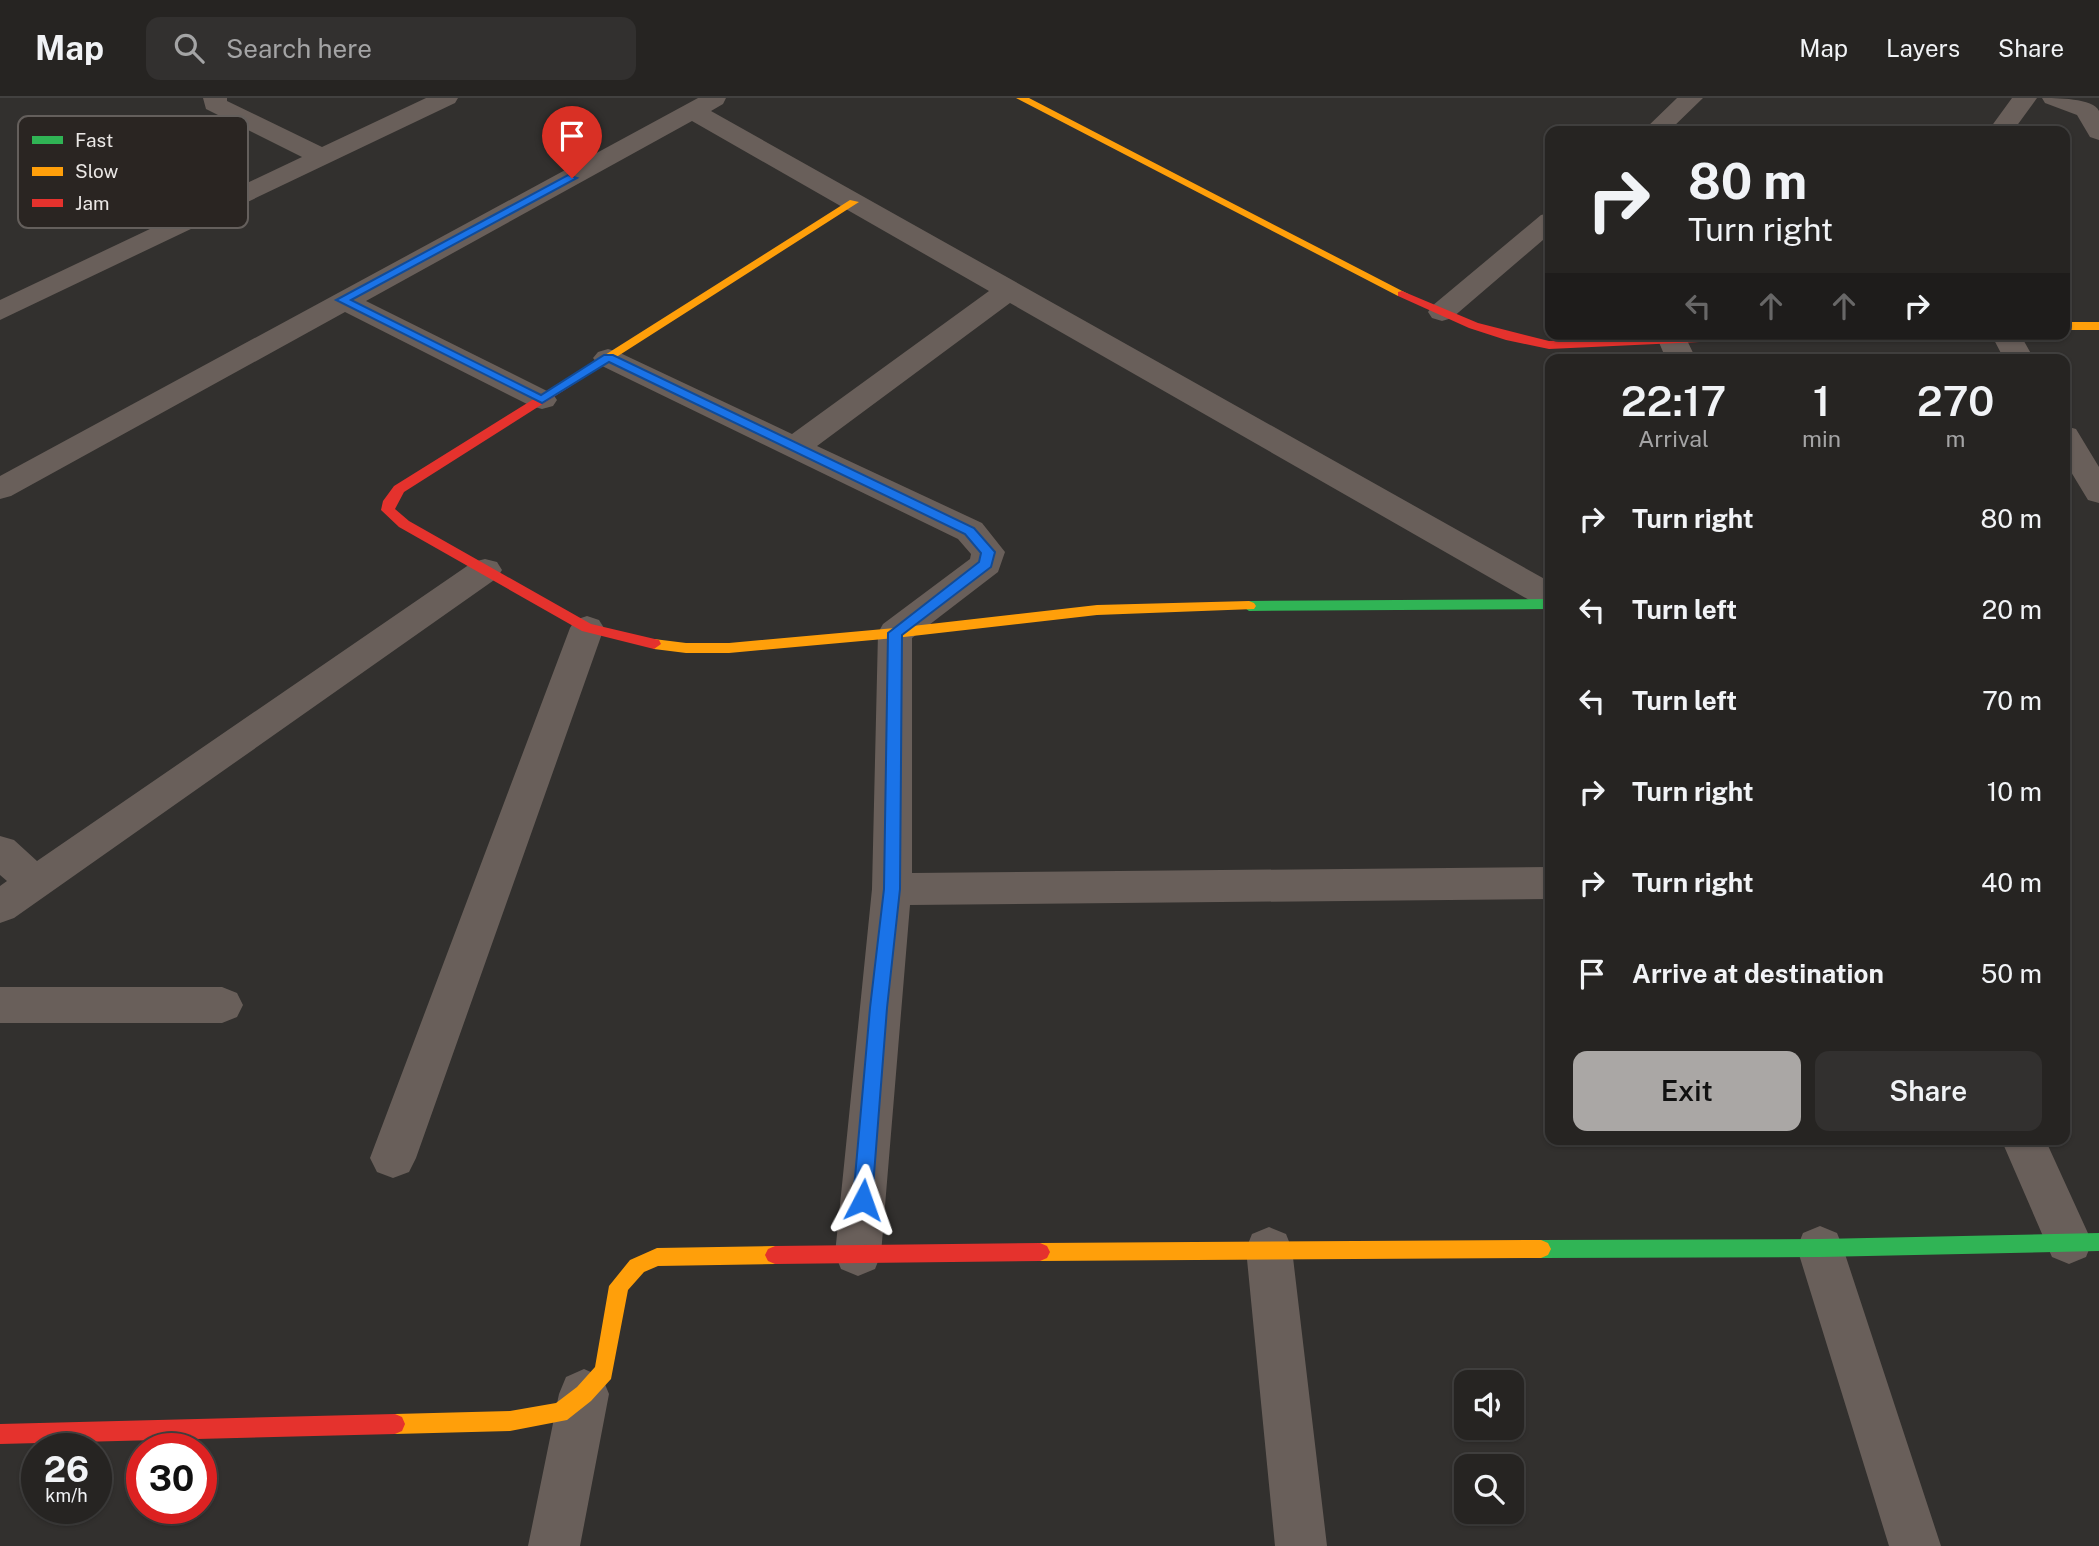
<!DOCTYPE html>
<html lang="en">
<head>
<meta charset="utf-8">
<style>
  :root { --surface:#262422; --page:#32302f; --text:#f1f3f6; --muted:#a4a4a5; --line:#424140; --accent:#aaa7a5 }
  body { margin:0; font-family:"Public Sans",sans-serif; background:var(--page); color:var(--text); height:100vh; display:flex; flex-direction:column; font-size:26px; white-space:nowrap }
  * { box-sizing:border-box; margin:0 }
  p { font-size:23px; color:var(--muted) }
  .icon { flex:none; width:38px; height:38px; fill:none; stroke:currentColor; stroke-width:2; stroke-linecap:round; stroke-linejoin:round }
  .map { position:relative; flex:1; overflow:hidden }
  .side { position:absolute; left:1545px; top:256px; width:525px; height:791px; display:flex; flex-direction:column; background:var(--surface); border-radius:14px; box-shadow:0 2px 5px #0004,0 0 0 2px var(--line) }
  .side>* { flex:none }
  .banner { position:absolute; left:1545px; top:28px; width:525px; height:214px; border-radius:14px; box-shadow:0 2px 5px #0004,0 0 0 2px var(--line); background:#262422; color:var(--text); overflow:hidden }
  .fabs { position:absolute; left:1454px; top:1272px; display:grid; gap:14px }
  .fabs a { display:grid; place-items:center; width:70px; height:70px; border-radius:14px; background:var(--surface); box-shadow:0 2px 5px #0004,0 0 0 2px var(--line); font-size:35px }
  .speed { position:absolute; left:21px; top:1335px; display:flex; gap:14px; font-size:35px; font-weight:700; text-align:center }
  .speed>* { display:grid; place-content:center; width:91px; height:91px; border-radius:50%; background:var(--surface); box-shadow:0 2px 5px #0004,0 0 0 2px var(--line); line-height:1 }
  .speed small { font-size:18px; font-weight:400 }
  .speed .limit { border:10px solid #d22; background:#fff; color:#111 }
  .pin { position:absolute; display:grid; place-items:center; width:60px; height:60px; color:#fff; margin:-72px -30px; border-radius:50% 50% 50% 0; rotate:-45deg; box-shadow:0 0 7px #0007 }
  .pin .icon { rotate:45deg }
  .me { position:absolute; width:77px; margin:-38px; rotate:4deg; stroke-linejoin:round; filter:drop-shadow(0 0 5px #0008) }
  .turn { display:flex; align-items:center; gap:24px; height:147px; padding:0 28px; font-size:32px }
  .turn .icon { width:91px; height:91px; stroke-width:2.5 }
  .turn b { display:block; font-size:49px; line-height:60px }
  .lanes { display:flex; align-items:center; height:66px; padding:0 28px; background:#0003; justify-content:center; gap:35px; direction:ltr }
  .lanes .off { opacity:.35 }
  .eta { display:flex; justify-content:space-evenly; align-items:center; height:119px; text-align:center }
  .eta b { font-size:42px; font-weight:600; line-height:49px }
  .cta { display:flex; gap:14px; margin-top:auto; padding:14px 28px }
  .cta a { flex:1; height:80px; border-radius:14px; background:var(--accent); color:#111; font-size:28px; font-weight:600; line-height:80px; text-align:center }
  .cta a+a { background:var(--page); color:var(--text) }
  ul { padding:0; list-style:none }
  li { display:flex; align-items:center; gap:21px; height:91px; padding:0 28px }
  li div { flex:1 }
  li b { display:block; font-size:26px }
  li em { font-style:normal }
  header { display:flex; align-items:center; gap:42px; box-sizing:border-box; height:98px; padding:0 35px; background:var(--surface); border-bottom:2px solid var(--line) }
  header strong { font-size:33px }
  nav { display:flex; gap:38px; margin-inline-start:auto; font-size:24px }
  .search { width:490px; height:63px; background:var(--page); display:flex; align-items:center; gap:18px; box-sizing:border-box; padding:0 24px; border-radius:14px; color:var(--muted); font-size:26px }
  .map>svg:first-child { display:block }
</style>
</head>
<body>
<header>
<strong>Map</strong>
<div class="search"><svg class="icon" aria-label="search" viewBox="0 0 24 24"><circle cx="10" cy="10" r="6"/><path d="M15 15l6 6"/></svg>Search here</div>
<nav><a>Map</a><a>Layers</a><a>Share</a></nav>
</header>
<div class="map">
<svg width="2099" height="1448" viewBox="0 0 2099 1448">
  <rect width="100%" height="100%" fill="#32302e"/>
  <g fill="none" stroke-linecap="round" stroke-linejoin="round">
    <path fill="#695f5a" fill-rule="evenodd" d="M203,0h24v3l95,46 104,-49h32l-3,5 -455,217v-20l302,-143 -96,-48z
      M698,0h28l-3,6 -12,7 839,471v27l-12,-4 -528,-302 -193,143 165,77 23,29 -7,20 -86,66v235l638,-6v32l-640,6 -29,349 -6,15 -17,7 -17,-7 -6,-15 37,-365 6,-256 5,-9 87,-65 1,-5 -13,-15 -360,-175 -5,-6 5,-6 10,-3 10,3 174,82 197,-143 -297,-170 -326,180 187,93 4,6 -4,6 -11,3 -11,-3 -186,-94 -334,184 -11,3v-23z
      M1677,0h26l-34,33h-26z
      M2012,0h25l-24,33h-25z
      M2042,0c13,0 52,0 57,13 0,8 0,20 0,29l-9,-3 -13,-22 -32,-12z
      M1550,115v21l-98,84 -10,3 -10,-3 -4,-6 4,-6 109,-91z
      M1662,236h22l12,25h-30l-8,-19z
      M1991,236h29l14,25h-30z
      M2065,328l11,3 23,38v36l-11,-3 -23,-38z
      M485,461l12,3 5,8 -5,8 -483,340 -14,5v-37l7,-5 -7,-6v-39l14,4 23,21 436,-299z
      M587,518l12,4 5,8 -188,530 -7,14 -16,6 -16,-6 -7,-14 200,-530 5,-8z
      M0,889h222l15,6 6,12 -6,12 -15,6h-222z
      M2001,1041h44l47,103 -6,15 -17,7 -17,-7z
      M1820,1128l17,7 6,15 98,298h-52l-92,-298 6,-15z
      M1269,1129l17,7 6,15 35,297h-52l-29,-297 6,-15z
      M584,1271l18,8 7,17 -29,152h-52l31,-152 7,-17z"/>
    <path fill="#30b455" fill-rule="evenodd" d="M1550,501v10l-301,2 -7,-5 7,-5z
      M2099,1135v18l-279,6 -279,1 -7,-3 -3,-6 3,-6 7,-3 279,-1z"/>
    <path fill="#ff9f0a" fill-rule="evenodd" d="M1016,0h13l379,196 -10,2z
      M850,102l9,2 -252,161 -4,1 -6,-4z
      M2065,224h34v8h-34z
      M1249,503l5,2 2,3 -2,3 -157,6 -202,23 -166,15h-43l-32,-4 -7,-5 7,-5 32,4h43l166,-15 202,-23z
      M1541,1142l7,3 3,6 -3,6 -7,3 -501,3 -7,-3 -3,-6 3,-6 7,-3z
      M775,1148l7,3 3,6 -3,6 -7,3 -117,2 -14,6 -16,18 -17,89 -20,22 -24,19 -57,11 -115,3 -7,-3 -3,-7 3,-7 7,-3 115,-3 46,-8 21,-16 18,-20 14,-81 21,-26 27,-12z"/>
    <path fill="#e5322d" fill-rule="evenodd" d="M1402,193l76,32 71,18 155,-7h89l-6,4 -238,11 -43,-9 -37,-12 -71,-32v-4z
      M603,258l6,4 -2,3 -203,129 -9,17 14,12 182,103 68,16 2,4 -7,5 -72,-18 -183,-104 -18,-17 2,-9 11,-15z
      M1040,1145l7,3 3,6 -3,6 -7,3 -265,3 -7,-3 -3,-6 3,-6 7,-3z
      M395,1316l7,3 3,7 -3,7 -7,3 -395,10v-20z"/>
  </g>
  <path fill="#1a73e8" stroke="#114b97" stroke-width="2" d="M568,77l9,3 -226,122 190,95 63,-40h9l361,173 21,24 -4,15 -89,68 -2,254 -13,119 -15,192 -2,6 -7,2 -7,-2 -3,-6 17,-192 14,-119 4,-256 91,-71 2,-9 -16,-19 -356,-172 -67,41 -206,-103z"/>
  <rect x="18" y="18" width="230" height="112" rx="10" fill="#2a2522" stroke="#645f5c" stroke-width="2"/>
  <rect x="32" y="38" width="31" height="8" fill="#30b455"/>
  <rect x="32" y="69" width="31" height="9" fill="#ff9f0a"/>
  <rect x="32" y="101" width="31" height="8" fill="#e5322d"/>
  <g font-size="19" fill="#eae7e5">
    <text x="75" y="49">Fast</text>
    <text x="75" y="80">Slow</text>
    <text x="75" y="112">Jam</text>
  </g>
</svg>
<div class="fabs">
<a><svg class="icon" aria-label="sound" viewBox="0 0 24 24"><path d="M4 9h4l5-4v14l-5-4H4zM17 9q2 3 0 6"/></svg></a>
<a><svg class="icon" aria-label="search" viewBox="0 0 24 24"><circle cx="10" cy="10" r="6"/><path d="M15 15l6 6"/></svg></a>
</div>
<div class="speed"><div>26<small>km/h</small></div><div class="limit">30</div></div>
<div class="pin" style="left:572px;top:80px;background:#d93025"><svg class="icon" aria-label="arrive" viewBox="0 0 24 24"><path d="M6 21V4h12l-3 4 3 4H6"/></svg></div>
<svg class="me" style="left:863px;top:1102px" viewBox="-20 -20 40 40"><path d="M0-17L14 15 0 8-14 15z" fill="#1a73e8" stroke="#fff" stroke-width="4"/></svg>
<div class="banner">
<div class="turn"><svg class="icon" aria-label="right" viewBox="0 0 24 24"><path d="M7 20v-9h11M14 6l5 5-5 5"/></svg><div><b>80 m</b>Turn right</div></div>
<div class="lanes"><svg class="icon off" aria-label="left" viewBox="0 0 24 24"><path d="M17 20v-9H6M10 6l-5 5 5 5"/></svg><svg class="icon off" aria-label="ahead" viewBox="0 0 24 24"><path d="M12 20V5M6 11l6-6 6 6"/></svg><svg class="icon off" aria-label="ahead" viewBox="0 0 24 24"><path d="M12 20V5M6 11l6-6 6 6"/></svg><svg class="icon" aria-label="right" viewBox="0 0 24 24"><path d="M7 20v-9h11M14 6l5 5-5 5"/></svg></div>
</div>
<section class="side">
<div class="eta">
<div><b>22:17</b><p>Arrival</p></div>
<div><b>1</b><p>min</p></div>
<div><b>270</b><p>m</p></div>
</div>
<ul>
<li><svg class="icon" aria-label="right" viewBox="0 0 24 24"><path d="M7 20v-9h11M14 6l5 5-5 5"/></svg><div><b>Turn right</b></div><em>80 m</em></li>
<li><svg class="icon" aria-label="left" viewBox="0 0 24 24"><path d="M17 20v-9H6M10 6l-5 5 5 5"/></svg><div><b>Turn left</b></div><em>20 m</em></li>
<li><svg class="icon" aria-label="left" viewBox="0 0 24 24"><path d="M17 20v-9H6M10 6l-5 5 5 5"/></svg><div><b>Turn left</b></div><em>70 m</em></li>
<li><svg class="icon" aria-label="right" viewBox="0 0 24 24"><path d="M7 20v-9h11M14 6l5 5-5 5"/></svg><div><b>Turn right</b></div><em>10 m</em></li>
<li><svg class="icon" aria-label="right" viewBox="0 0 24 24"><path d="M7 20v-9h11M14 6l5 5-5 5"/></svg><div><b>Turn right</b></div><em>40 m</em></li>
<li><svg class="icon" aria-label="arrive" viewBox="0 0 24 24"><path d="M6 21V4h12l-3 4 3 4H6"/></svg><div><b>Arrive at destination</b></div><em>50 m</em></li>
</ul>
<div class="cta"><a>Exit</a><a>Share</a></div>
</section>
</div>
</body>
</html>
